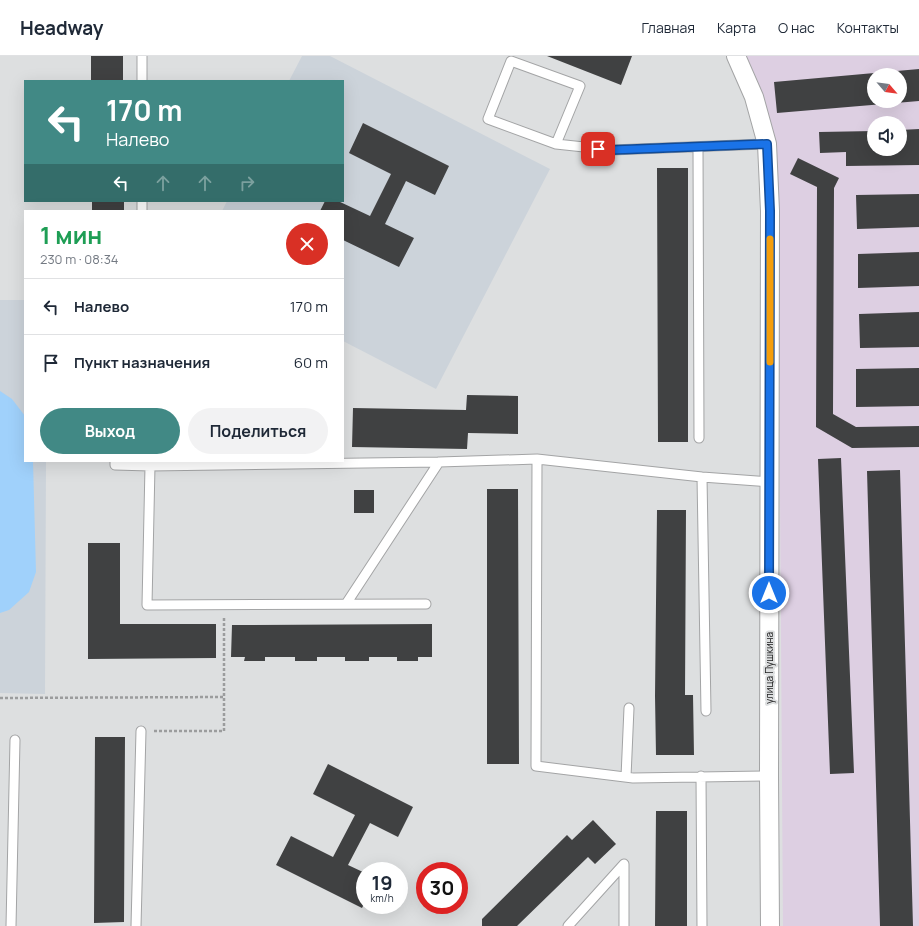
<!DOCTYPE html>
<html lang="ru">
<head>
<meta charset="utf-8">
<style>
  :root { --surface:#fff; --page:#f2f2f3; --text:#1f2937; --muted:#747a83; --line:#e0e1e3; --accent:#418985 }
  body { margin:0; font-family:Manrope,sans-serif; background:var(--page); color:var(--text); height:100vh; display:flex; flex-direction:column; font-size:15px; white-space:nowrap }
  * { box-sizing:border-box; margin:0 }
  p { font-size:13px; color:var(--muted) }
  .icon { flex:none; width:22px; height:22px; fill:none; stroke:currentColor; stroke-width:2; stroke-linecap:round; stroke-linejoin:round }
  .map { position:relative; flex:1; overflow:hidden }
  .drawer { position:absolute; left:24px; top:154px; width:320px; height:252px; display:flex; flex-direction:column; background:var(--surface); border-radius:0px; box-shadow:0 4px 16px #0002 }
  .drawer>* { flex:none }
  .top-card { position:absolute; left:24px; top:24px; width:320px; height:122px; border-radius:0px; box-shadow:0 4px 16px #0002; background:#418985; color:#fff; overflow:hidden }
  .needle { width:26px; rotate:118deg }
  .buttons { position:absolute; left:867px; top:12px; display:grid; gap:8px }
  .buttons a { display:grid; place-items:center; width:40px; height:40px; border-radius:50%; background:var(--surface); box-shadow:0 4px 16px #0002; font-size:20px }
  .speed { position:absolute; left:356px; top:806px; display:flex; gap:8px; font-size:20px; font-weight:700; text-align:center }
  .speed>* { display:grid; place-content:center; width:52px; height:52px; border-radius:50%; background:var(--surface); box-shadow:0 4px 16px #0002; line-height:1 }
  .speed small { font-size:10px; font-weight:400 }
  .speed .limit { border:6px solid #d22; background:#fff; color:#111 }
  .pin { position:absolute; display:grid; place-items:center; width:34px; height:34px; color:#fff; margin:-17px; border-radius:8px; box-shadow:0 2px 6px #0006 }
  .me { position:absolute; width:44px; margin:-22px; rotate:0deg; stroke-linejoin:round; filter:drop-shadow(0 0 3px #0008) }
  .turn { display:flex; align-items:center; gap:14px; height:84px; padding:0 16px; font-size:18px }
  .turn .icon { width:52px; height:52px; stroke-width:2.5 }
  .turn b { display:block; font-size:28px; line-height:34px }
  .lanes { display:flex; align-items:center; height:38px; padding:0 16px; background:#0003; justify-content:center; gap:20px; direction:ltr }
  .lanes .off { opacity:.35 }
  .round { display:grid; place-items:center; flex:none; width:42px; height:42px; border-radius:21px; background:var(--page) }
  .overview { display:flex; align-items:center; justify-content:space-between; height:68px; padding:0 16px }
  h1 { font-size:24px; font-weight:700; line-height:30px; color:#1e9e55 }
  .primary-button { display:flex; gap:8px; margin-top:auto; padding:8px 16px }
  .primary-button a { flex:1; height:46px; border-radius:24px; background:var(--accent); color:#fff; font-size:16px; font-weight:700; line-height:46px; text-align:center }
  .primary-button a+a { background:var(--page); color:var(--text) }
  ul { padding:0; list-style:none }
  li { display:flex; align-items:center; gap:12px; height:56px; padding:0 16px; border-top:1px solid var(--line) }
  li div { flex:1 }
  li b { display:block; font-size:15px }
  li em { font-style:normal }
  header { display:flex; align-items:center; gap:24px; box-sizing:border-box; height:56px; padding:0 20px; background:var(--surface); border-bottom:1px solid var(--line) }
  header strong { font-size:19px }
  nav { display:flex; gap:22px; margin-inline-start:auto; font-size:14px }
  .map>svg:first-child { display:block }
</style>
</head>
<body>
<header>
<strong>Headway</strong>
<nav><a>Главная</a><a>Карта</a><a>О нас</a><a>Контакты</a></nav>
</header>
<div class="map">
<svg width="919" height="870" viewBox="0 0 919 870">
  <rect width="100%" height="100%" fill="#dddfe0"/>
  <path fill="#ddcfe2" fill-rule="evenodd" d="M744,0h175v870h-136l-5,-720zM874,19h26v26h-26zM874,67h26v26h-26z"/>
  <path fill="#ccd3da" d="M302,0h28l220,113 -114,220 -93,-48v-130h-121l5,-10h116v-120h-54z
    M0,244h25v161h21l-1,233 -45,-1z"/>
  <path fill="#a0d1fb" d="M0,335l12,8 13,17v45h8l3,111 -7,20 -20,18 -9,3z"/>
  <path fill="#404142" fill-rule="evenodd" d="M91,0h32v25h-32z
    M547,0h85l-11,29z
    M919,13v32l-142,12 -3,-31zM874,19h26v26h-26z
    M363,67l86,43 -14,29 -29,-14 -21,43 29,14 -15,29 -56,-27v-29h-23l5,-10h13l32,15 21,-42 -42,-21z
    M919,73v36l-73,1v-14l-26,1 -1,-21 55,-1v18h26v-19z
    M798,102l41,20 -5,10 -1,226 23,13 63,-1v21l-67,1 -36,-21 1,-240 -27,-13z
    M657,112h31v274h-30z
    M919,138v33l-62,2 -1,-34z
    M92,145h32v10h-32z
    M919,196v34l-61,2v-34z
    M919,256v35l-59,1 -1,-34z
    M919,312v38l-63,1v-38z
    M467,339l51,1v38l-50,-1 -1,16 -115,-2 1,-39 113,2z
    M841,402l13,315 -24,1 -12,-315z
    M900,414l13,456h-33l-13,-455z
    M487,433h31l1,275h-32z
    M354,434h20v23h-20z
    M657,454h29l-1,185h8l1,60h-38l-1,-59z
    M88,487h32v81h96v34l-128,1z
    M432,568v33h-14v4h-21v-4h-28v4h-24v-4h-28v4h-22v-4h-30v4h-21l1,-4h-14l1,-32z
    M95,681h30l-1,185 -30,1z
    M328,708l85,43 -15,30 -28,-14 -22,42 17,8v29l-3,6 -86,-43 15,-29 42,21 22,-42 -42,-21z
    M656,755h31v115h-32z
    M593,764l23,24 -21,20 -7,-7 -71,69h-35v-7l85,-84 5,5z"/>
  <g fill="none" stroke-linecap="round" stroke-linejoin="round">
    <defs>
      <path id="service" d="M142,25v-25
        M556,88l24,-58 -69,-25 -23,58 68,25 56,6 155,-6
        M698,91l1,291
        M142,155v-10
        M537,403l-1,307 97,12 136,-2
        M115,405v4l35,1
        M702,421l4,234
        M346,548l93,-142
        M426,548l-279,1 3,-139 289,-4 98,-3 165,18 68,5
        M701,720l1,150
        M626,721l3,-69
        M11,870l4,-186
        M136,870l5,-195
        M568,870l56,-62v62"/>
      <path id="minor" d="M736,0l18,41 13,47 3,67 -1,565 1,150"/>
    </defs>
    <use href="#service" stroke="#a3a4a5" stroke-width="11"/>
    <use href="#minor" stroke="#a3a4a5" stroke-width="20"/>
    <path stroke="#9b9c9d" stroke-width="2.5" stroke-dasharray="3 2" stroke-linecap="butt" d="M0,642l224,-1
      M154,675h70v-114"/>
    <use href="#service" stroke="#fff" stroke-width="9"/>
    <use href="#minor" stroke="#fff" stroke-width="18"/>
  </g>
  <g fill="none" stroke-linecap="round" stroke-linejoin="round">
    <defs>
      <path id="route" d="M598,93l14,1 155,-6 3,67 -1,382"/>
    </defs>
    <use href="#route" stroke="#114b97" stroke-width="10"/>
    <use href="#route" stroke="#1a73e8" stroke-width="7"/>
    <path stroke="#f59e0b" stroke-width="7" d="M770,306v-123"/>
  </g>
  <g text-anchor="middle" stroke-width="4" stroke-linejoin="round" paint-order="stroke">
    <g font-size="10" fill="#181819" stroke="#dddfe0">
      <text transform="translate(769 612) rotate(-90)" y="4">улица Пушкина</text>
    </g>
  </g>
</svg>
<div class="buttons">
<a><svg class="needle" viewBox="-14 -14 28 28"><path d="M0-13l5 13h-10z" fill="#e53935"/><path d="M0 13l5-13h-10z" fill="#747a83"/></svg></a>
<a><svg class="icon" aria-label="sound" viewBox="0 0 24 24"><path d="M4 9h4l5-4v14l-5-4H4zM17 9q2 3 0 6"/></svg></a>
</div>
<div class="speed"><div>19<small>km/h</small></div><div class="limit">30</div></div>
<div class="pin" style="left:598px;top:93px;background:#d93025"><svg class="icon" aria-label="arrive" viewBox="0 0 24 24"><path d="M6 21V4h12l-3 4 3 4H6"/></svg></div>
<svg class="me" style="left:769px;top:537px" viewBox="-20 -20 40 40"><circle r="17" fill="#1a73e8" stroke="#fff" stroke-width="3"/><path d="M0-11L8 9 0 5-8 9z" fill="#fff"/></svg>
<div class="top-card">
<div class="turn"><svg class="icon" aria-label="left" viewBox="0 0 24 24"><path d="M17 20v-9H6M10 6l-5 5 5 5"/></svg><div><b>170 m</b>Налево</div></div>
<div class="lanes"><svg class="icon" aria-label="left" viewBox="0 0 24 24"><path d="M17 20v-9H6M10 6l-5 5 5 5"/></svg><svg class="icon off" aria-label="ahead" viewBox="0 0 24 24"><path d="M12 20V5M6 11l6-6 6 6"/></svg><svg class="icon off" aria-label="ahead" viewBox="0 0 24 24"><path d="M12 20V5M6 11l6-6 6 6"/></svg><svg class="icon off" aria-label="right" viewBox="0 0 24 24"><path d="M7 20v-9h11M14 6l5 5-5 5"/></svg></div>
</div>
<section class="drawer">
<div class="overview"><div><h1>1 мин</h1><p>230 m · 08:34</p></div><a class="round" style="background:#d93025;color:#fff"><svg class="icon" aria-label="close" viewBox="0 0 24 24"><path d="M6 6l12 12M18 6L6 18"/></svg></a></div>
<ul>
<li><svg class="icon" aria-label="left" viewBox="0 0 24 24"><path d="M17 20v-9H6M10 6l-5 5 5 5"/></svg><div><b>Налево</b></div><em>170 m</em></li>
<li><svg class="icon" aria-label="arrive" viewBox="0 0 24 24"><path d="M6 21V4h12l-3 4 3 4H6"/></svg><div><b>Пункт назначения</b></div><em>60 m</em></li>
</ul>
<div class="primary-button"><a>Выход</a><a>Поделиться</a></div>
</section>
</div>
</body>
</html>
